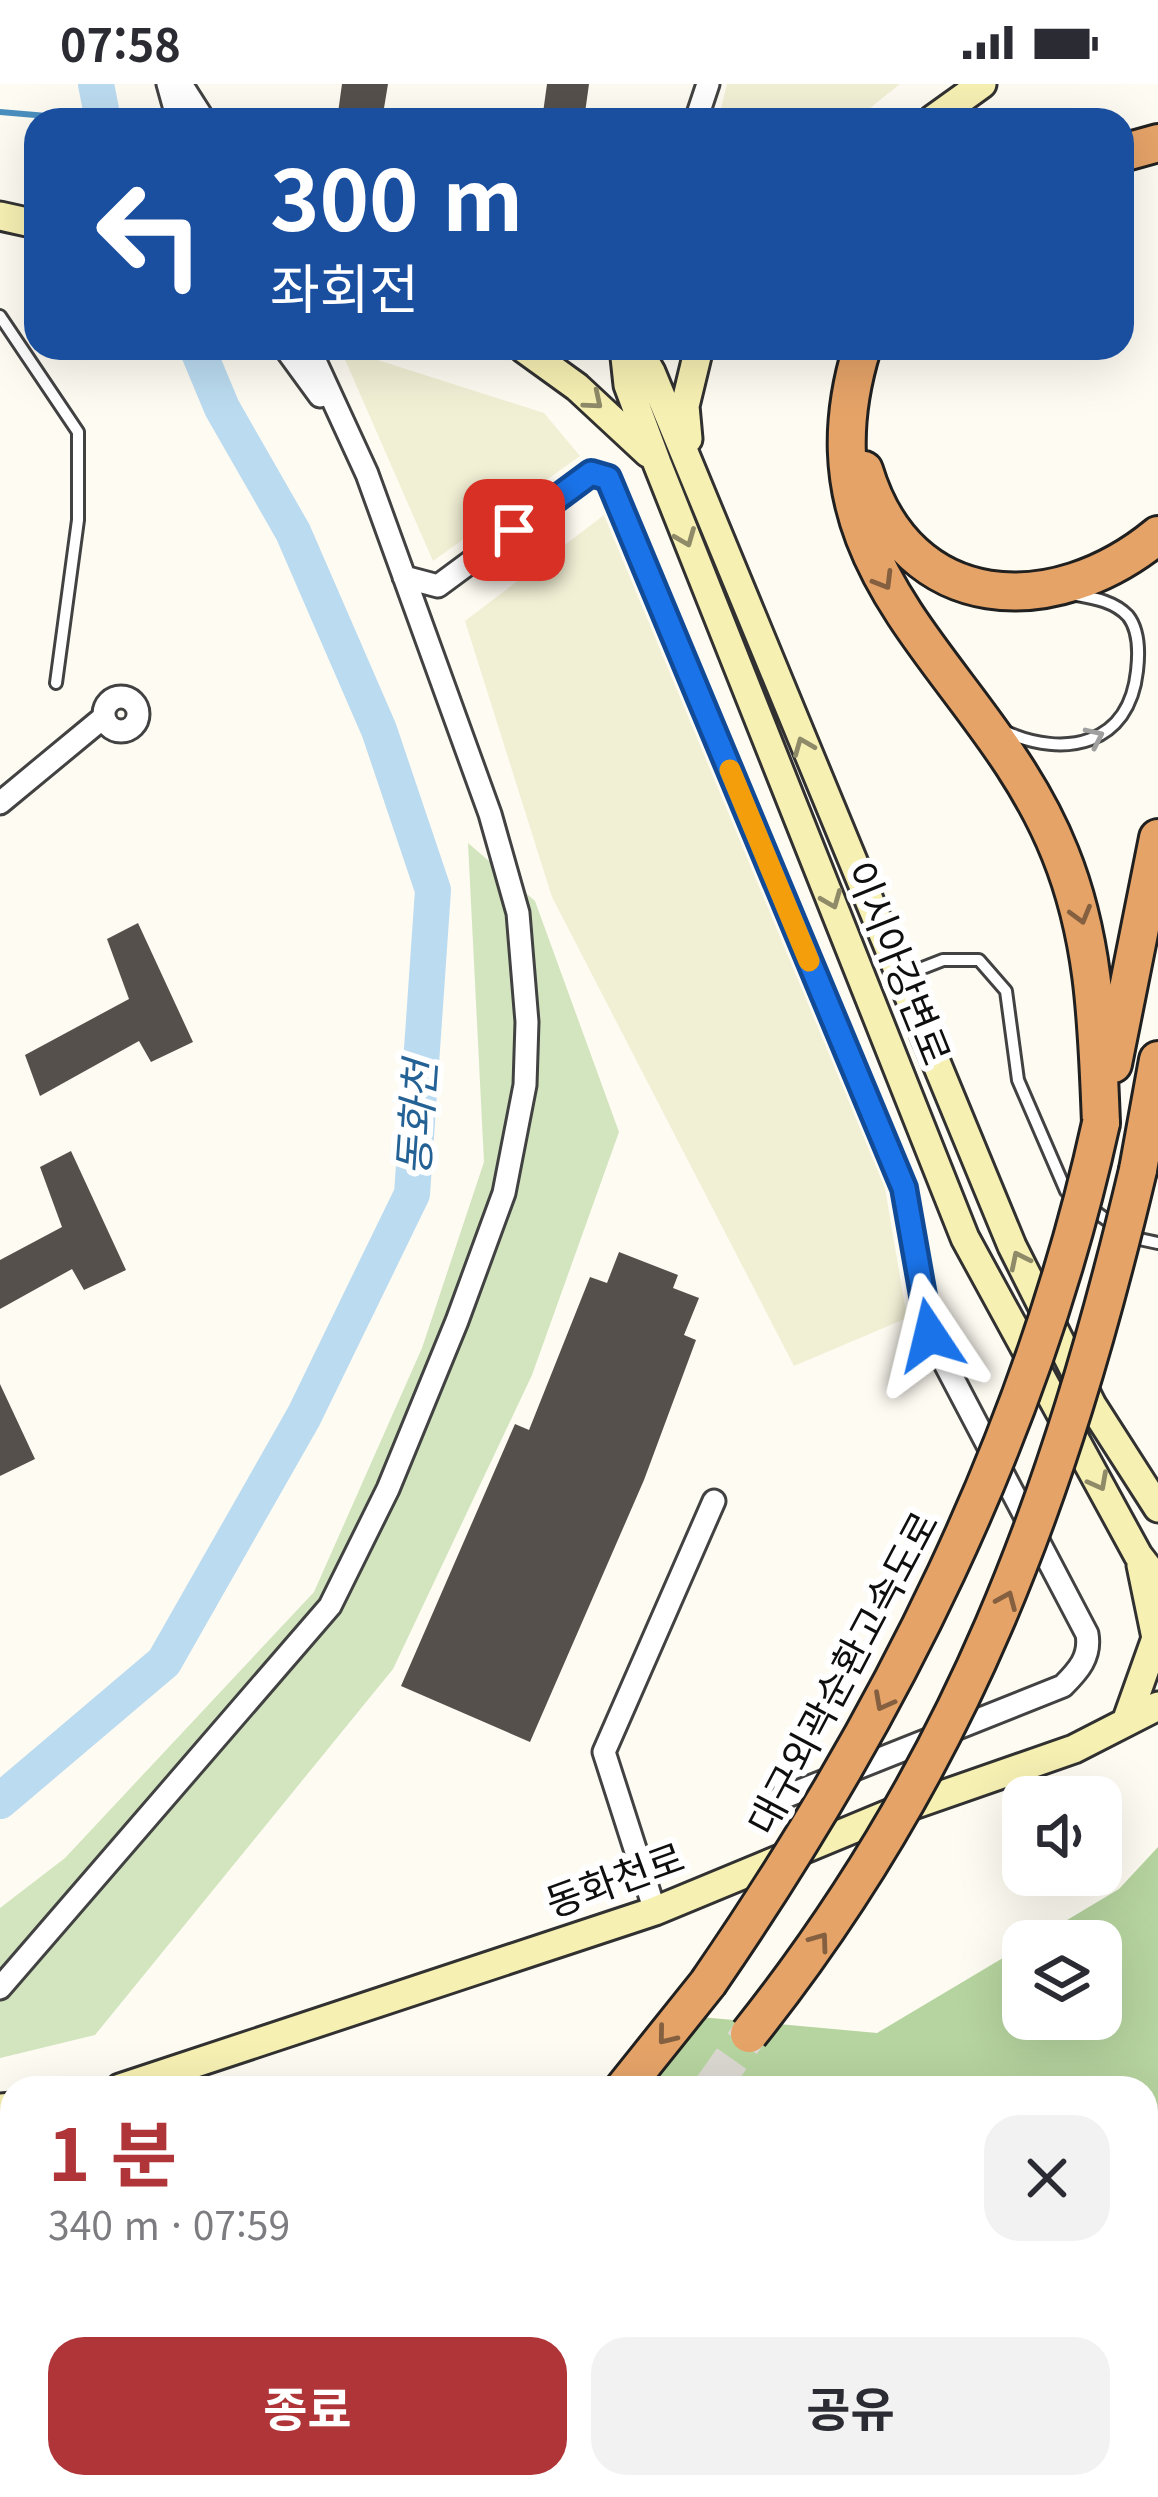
<!DOCTYPE html>
<html lang="ko">
<head>
<meta charset="utf-8">
<style>
  :root { --surface:#fff; --page:#f2f2f3; --text:#2b2b33; --muted:#7c7c81; --accent:#b03538 }
  body { margin:0; font-family:Georgia,"Noto Sans KR",serif; background:var(--page); color:var(--text); height:100vh; display:flex; flex-direction:column; font-size:45px; white-space:nowrap }
  * { box-sizing:border-box; margin:0 }
  p { font-size:39px; color:var(--muted) }
  .icon { flex:none; width:66px; height:66px; fill:none; stroke:currentColor; stroke-width:2; stroke-linecap:round; stroke-linejoin:round }
  .map { position:relative; flex:1; overflow:hidden }
  .details { position:absolute; left:0px; top:1992px; width:1158px; height:423px; display:flex; flex-direction:column; background:var(--surface); border-radius:36px 36px 0 0; box-shadow:0 12px 48px #0002 }
  .details>* { flex:none }
  .guide { position:absolute; left:24px; top:24px; width:1110px; height:252px; border-radius:36px; box-shadow:0 12px 48px #0002; background:#1a4fa0; color:#fff; overflow:hidden }
  .buttons { position:absolute; left:1002px; top:1692px; display:grid; gap:24px }
  .buttons a { display:grid; place-items:center; width:120px; height:120px; border-radius:24px; background:var(--surface); box-shadow:0 12px 48px #0002; font-size:60px }
  .pin { position:absolute; display:grid; place-items:center; width:102px; height:102px; color:#fff; margin:-51px; border-radius:24px; box-shadow:0 6px 18px #0006 }
  .me { position:absolute; width:132px; margin:-66px; rotate:350deg; stroke-linejoin:round; filter:drop-shadow(0 0 9px #0008) }
  .turn { display:flex; align-items:center; gap:42px; height:252px; padding:0 48px; font-size:54px }
  .turn .icon { width:156px; height:156px; stroke-width:2.5 }
  .turn b { display:block; font-size:84px; line-height:102px }
  .round { display:grid; place-items:center; flex:none; width:126px; height:126px; border-radius:36px; background:var(--page) }
  .headline { display:flex; align-items:center; justify-content:space-between; height:204px; padding:0 48px }
  h1 { font-size:72px; font-weight:700; line-height:90px; color:var(--accent) }
  .primary-button { display:flex; gap:24px; margin-top:auto; padding:24px 48px }
  .primary-button a { flex:1; height:138px; border-radius:36px; background:var(--accent); color:#fff; font-size:48px; font-weight:700; line-height:138px; text-align:center }
  .primary-button a+a { background:var(--page); color:var(--text) }
  .status { display:flex; justify-content:space-between; align-items:center; height:84px; padding:0 60px; background:var(--surface); direction:ltr }
  .status svg { height:33px; fill:currentColor }
  .map>svg:first-child { display:block }
</style>
</head>
<body>
<div class="status"><b>07:58</b><svg viewBox="0 0 49 12"><path d="M0 12V9h3v3zM5 12V6h3v6zM10 12V3h3v9zM15 12V0h3v12zM26 1h20v11H26zM47 4h2v5h-2z"/></svg></div>
<div class="map">
<svg width="1158" height="2413" viewBox="0 0 1158 2413">
  <rect width="100%" height="100%" fill="#fefbf2"/>
  <path fill="#f1efd4" d="M727,0h173l-45,36h-137z
    M340,264l204,65 36,43 -147,105z
    M604,431l281,673 22,130 -113,48 -242,-469 -87,-276z"/>
  <path fill="#d2e5be" d="M468,759l67,58 84,231 -87,243 -139,294 -298,366 -95,23v-150l65,-50 249,-266 108,-244 62,-186z"/>
  <path fill="#b6d49f" d="M1158,1763v650h-1158v-208l12,-3v201h1134v-399h-553l85,-73 199,18 146,-87v73h78v-78h-69l87,-52z"/>
  <g fill="none" stroke-linecap="round" stroke-linejoin="round">
    <path stroke="#4a8ebf" stroke-width="6" d="M0,28l94,8"/>
    <path stroke="#bbdbf0" stroke-width="36" d="M96,0l7,36
      M0,1717l164,-139 140,-246 108,-222 21,-304 -54,-160 -86,-198 -71,-124 -25,-60"/>
  </g>
  <path fill="#56504c" d="M342,0h46l-6,36h-45z
    M547,0h42l-5,36h-42z
    M138,839l55,119 -42,20 -12,-21 -99,55 -15,-41 104,-56 -22,-60z
    M71,1067l55,119 -42,20 -12,-21 -72,40v-49l62,-33 -22,-60z
    M619,1168l59,23 -5,13 26,10 -15,37 12,5 -52,140 -114,262 -129,-56 114,-262 14,6 61,-153 17,6z
    M0,1300l35,75 -35,17z"/>
  <g fill="none" stroke-linecap="round" stroke-linejoin="round">
    <path stroke="#dad8d0" stroke-width="36" stroke-dasharray="36 18" stroke-linecap="butt" d="M711,2004l38,-54
      M240,2413l10,-10
      M364,2413l9,-10"/>
    <defs>
      <path id="service" d="M0,232l78,116v88l-22,163
        M1004,647c61,28 125,14 133,-60 2,-17 2,-41 -9,-55 -13,-14 -33,-18 -51,-21
        M902,892l41,-16h36l27,31 12,89 48,111 7,5
        M1089,1123l41,30 28,6"/>
      <path id="minor" d="M168,0l10,36
        M181,0l23,36
        M696,36l12,-36
        M285,264l35,48
        M404,493l34,9 153,-113 17,5 296,710 26,147 157,299c4,23 -9,37 -24,52l-286,114
        M104 630a17 17 0 1 1 34 0a17 17 0 1 1-34 0Z
        M0,719l104,-86
        M655,1827l-51,-159 110,-251
        M0,1904l330,-382 58,-117 69,-168 47,-128 21,-108 2,-63 -9,-109 -28,-99 -123,-340 -58,-126"/>
      <path id="secondary" d="M932,36l50,-36
        M0,132l36,8
        M523,264l54,39 71,66
        M624,264l4,37 29,78 308,775 173,317 20,26
        M637,264l14,24 361,874 80,159 66,103
        M688,355l-3,-33 14,-58
        M1126,1638l30,-84 -15,-73
        M120,2004l535,-177 241,-100 178,-62 84,-43
        M0,2024l12,-1"/>
      <path id="motorway" d="M1122,69l36,-10
        M862,264c-71,230 124,319 198,505 36,89 37,176 41,270
        M864,386c44,146 190,151 294,65
        M1113,980l45,-226
        M1138,1086l20,-110
        M624,2004l84,-105"/>
    </defs>
    <use href="#service" stroke="#424242" stroke-width="16"/>
    <use href="#minor" stroke="#424242" stroke-width="27"/>
    <use href="#secondary" stroke="#313131" stroke-width="33"/>
    <use href="#motorway" stroke="#202020" stroke-width="42"/>
    <use href="#service" stroke="#fff" stroke-width="10"/>
    <use href="#minor" stroke="#fff" stroke-width="21"/>
    <use href="#secondary" stroke="#f7f0b3" stroke-width="27"/>
    <use href="#motorway" stroke="#e5a368" stroke-width="36"/>
    <defs>
      <path id="motorway-bridge" d="M708,1899c181,-263 324,-546 393,-860
        M749,1950c212,-266 311,-536 389,-864"/>
    </defs>
    <use href="#motorway-bridge" stroke="#202020" stroke-width="42" stroke-linecap="butt"/>
    <use href="#motorway-bridge" stroke="#e5a368" stroke-width="36"/>
  </g>
  <defs><path id="oneway-chevron" d="M-2-3.5L2.5 0L-2 3.5" fill="none" stroke-width="1.6" stroke-linecap="round" stroke-linejoin="round" transform="scale(3)"/></defs>
  <g stroke="#8f8b69">
    <use href="#oneway-chevron" transform="translate(594 317) rotate(40)"/>
    <use href="#oneway-chevron" transform="translate(686 454) rotate(68)"/>
    <use href="#oneway-chevron" transform="translate(803 662) rotate(-112)"/>
    <use href="#oneway-chevron" transform="translate(832 816) rotate(68)"/>
    <use href="#oneway-chevron" transform="translate(1019 1176) rotate(-116)"/>
    <use href="#oneway-chevron" transform="translate(1099 1398) rotate(62)"/>
  </g>
  <g stroke="#856040">
    <use href="#oneway-chevron" transform="translate(884 497) rotate(59)"/>
    <use href="#oneway-chevron" transform="translate(1081 831) rotate(74)"/>
    <use href="#oneway-chevron" transform="translate(1007 1516) rotate(-67)"/>
    <use href="#oneway-chevron" transform="translate(883 1618) rotate(118)"/>
    <use href="#oneway-chevron" transform="translate(820 1857) rotate(-54)"/>
    <use href="#oneway-chevron" transform="translate(666 1952) rotate(129)"/>
  </g>
  <use stroke="#9f9f9f" href="#oneway-chevron" transform="translate(1095 653) rotate(-25)"/>
  <g fill="none" stroke-linecap="round" stroke-linejoin="round">
    <defs>
      <path id="route" d="M514,446l77,-57 17,5 296,710 26,147"/>
    </defs>
    <use href="#route" stroke="#114b97" stroke-width="30"/>
    <use href="#route" stroke="#1a73e8" stroke-width="21"/>
    <path stroke="#f59e0b" stroke-width="21" d="M730,686l79,191"/>
  </g>
  <g text-anchor="middle" stroke-width="12" stroke-linejoin="round" paint-order="stroke">
    <g font-size="39" fill="#0f0f0f" stroke="#fff">
      <text transform="translate(898 879) rotate(68)" y="14">이시아강변로</text>
      <text transform="translate(843 1589) rotate(-62)" y="14">대구외곽순환고속도로</text>
      <text transform="translate(615 1796) rotate(-20)" y="14">동화천로</text>
    </g>
    <g font-size="42" font-style="italic" fill="#246194" stroke="#fff">
      <text transform="translate(417 1034) rotate(-86)" y="15">동화천</text>
    </g>
  </g>
</svg>
<div class="buttons">
<a><svg class="icon" aria-label="sound" viewBox="0 0 24 24"><path d="M4 9h4l5-4v14l-5-4H4zM17 9q2 3 0 6"/></svg></a>
<a><svg class="icon" aria-label="layers" viewBox="0 0 24 24"><path d="M12 4l9 5-9 5-9-5zM3 14l9 5 9-5"/></svg></a>
</div>
<div class="pin" style="left:514px;top:446px;background:#d93025"><svg class="icon" aria-label="arrive" viewBox="0 0 24 24"><path d="M6 21V4h12l-3 4 3 4H6"/></svg></div>
<svg class="me" style="left:930px;top:1251px" viewBox="-20 -20 40 40"><path d="M0-17L14 15 0 8-14 15z" fill="#1a73e8" stroke="#fff" stroke-width="4"/></svg>
<div class="guide">
<div class="turn"><svg class="icon" aria-label="left" viewBox="0 0 24 24"><path d="M17 20v-9H6M10 6l-5 5 5 5"/></svg><div><b>300 m</b>좌회전</div></div>
</div>
<section class="details">
<div class="headline"><div><h1>1 분</h1><p>340 m · 07:59</p></div><a class="round"><svg class="icon" aria-label="close" viewBox="0 0 24 24"><path d="M6 6l12 12M18 6L6 18"/></svg></a></div>
<div class="primary-button"><a>종료</a><a>공유</a></div>
</section>
</div>
</body>
</html>
